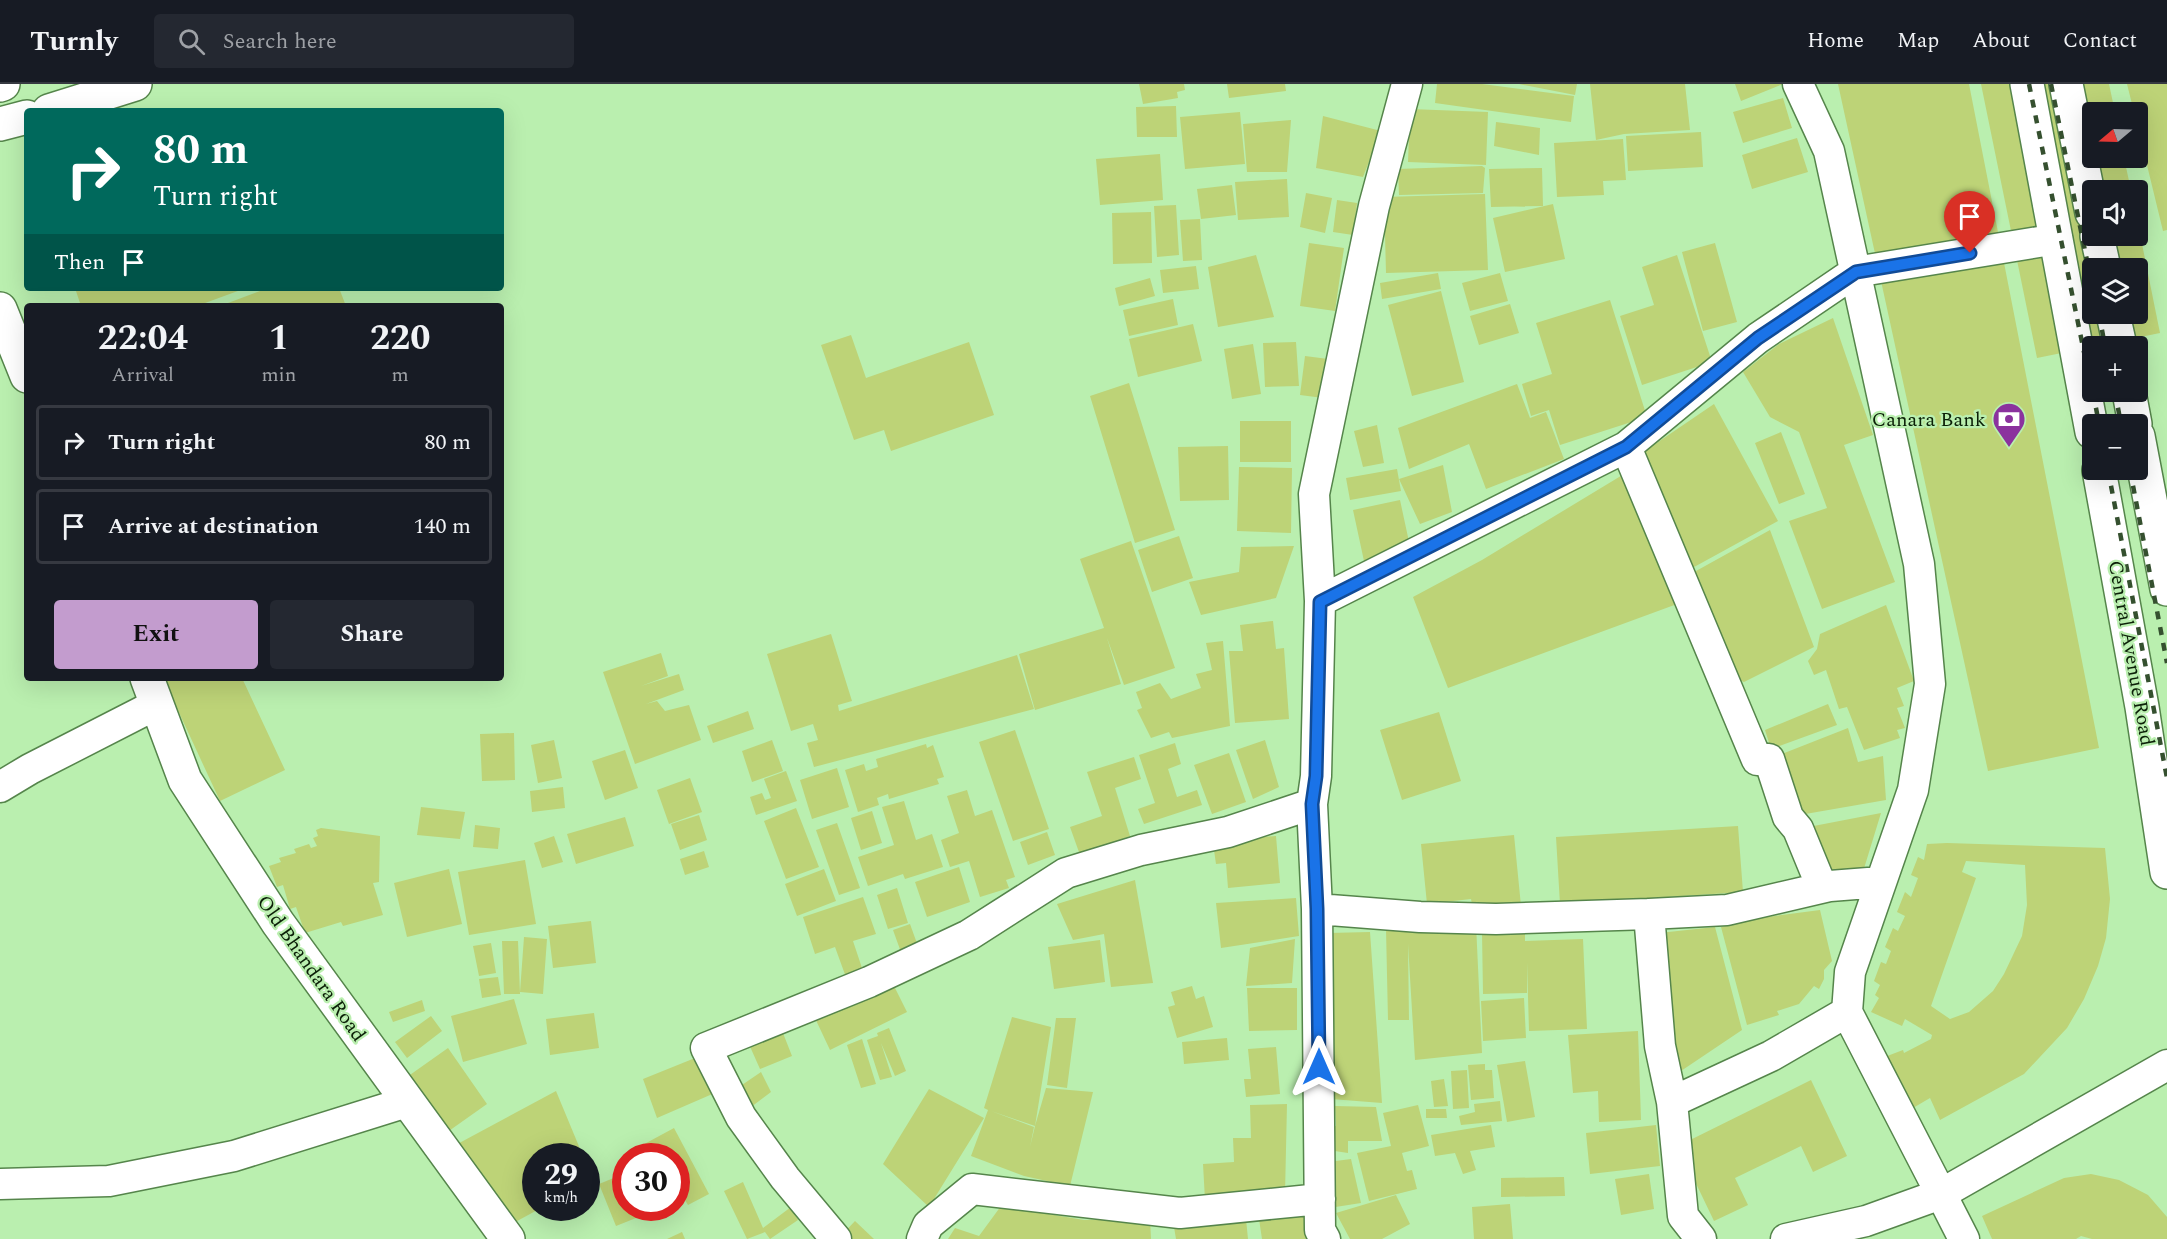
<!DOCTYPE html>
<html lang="en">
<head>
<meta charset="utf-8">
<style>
  :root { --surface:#171b24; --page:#242831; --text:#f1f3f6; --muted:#9ea1a6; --line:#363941; --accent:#c39cce }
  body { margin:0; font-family:Spectral,serif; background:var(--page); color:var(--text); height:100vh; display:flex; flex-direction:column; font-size:22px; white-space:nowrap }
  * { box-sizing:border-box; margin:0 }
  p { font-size:20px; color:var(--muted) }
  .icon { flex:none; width:33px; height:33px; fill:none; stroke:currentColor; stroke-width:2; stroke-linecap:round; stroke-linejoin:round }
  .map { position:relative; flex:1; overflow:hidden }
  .panel { position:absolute; left:24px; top:219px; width:480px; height:378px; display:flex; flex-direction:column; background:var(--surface); border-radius:6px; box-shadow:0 6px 24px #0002 }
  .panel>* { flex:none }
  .top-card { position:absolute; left:24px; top:24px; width:480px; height:183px; border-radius:6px; box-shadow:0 6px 24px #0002; background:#00695c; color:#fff; overflow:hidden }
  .needle { width:39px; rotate:251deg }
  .buttons { position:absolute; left:2082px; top:18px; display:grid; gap:12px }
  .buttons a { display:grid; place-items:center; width:66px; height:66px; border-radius:6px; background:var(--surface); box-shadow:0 6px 24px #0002; font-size:30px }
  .speed { position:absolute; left:522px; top:1059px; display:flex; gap:12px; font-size:30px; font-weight:700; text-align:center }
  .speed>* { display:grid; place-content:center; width:78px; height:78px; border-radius:50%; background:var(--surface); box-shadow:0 6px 24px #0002; line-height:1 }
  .speed small { font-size:15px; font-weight:400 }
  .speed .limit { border:9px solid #d22; background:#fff; color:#111 }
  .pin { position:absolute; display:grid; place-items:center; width:51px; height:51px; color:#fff; margin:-62px -26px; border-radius:50% 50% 50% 0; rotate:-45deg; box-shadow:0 0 6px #0007 }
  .pin .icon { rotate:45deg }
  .me { position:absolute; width:66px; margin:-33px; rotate:0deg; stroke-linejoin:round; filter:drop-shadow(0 0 4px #0008) }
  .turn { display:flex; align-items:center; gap:21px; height:126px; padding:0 30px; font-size:27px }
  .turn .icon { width:78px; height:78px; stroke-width:2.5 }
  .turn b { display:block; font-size:42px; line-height:51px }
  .then { display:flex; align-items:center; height:57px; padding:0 30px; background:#0003; gap:12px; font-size:22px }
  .eta { display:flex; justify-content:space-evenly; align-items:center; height:102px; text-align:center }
  .eta b { font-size:36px; font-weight:700; line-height:42px }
  .button { display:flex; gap:12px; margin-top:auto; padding:12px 30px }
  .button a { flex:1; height:69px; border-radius:6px; background:var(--accent); color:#111; font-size:24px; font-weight:700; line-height:69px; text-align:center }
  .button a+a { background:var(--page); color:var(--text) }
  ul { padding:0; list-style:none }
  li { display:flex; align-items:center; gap:18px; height:75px; margin:0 12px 9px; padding:0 18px; border:3px solid var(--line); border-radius:6px }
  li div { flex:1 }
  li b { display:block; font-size:22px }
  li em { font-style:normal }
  header { display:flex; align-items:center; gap:36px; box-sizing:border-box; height:84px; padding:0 30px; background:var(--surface); border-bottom:2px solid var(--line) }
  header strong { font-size:28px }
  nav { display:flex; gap:33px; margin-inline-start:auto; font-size:21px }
  .search { width:420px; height:54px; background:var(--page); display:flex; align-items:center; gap:15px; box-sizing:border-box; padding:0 21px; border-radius:6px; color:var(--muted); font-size:22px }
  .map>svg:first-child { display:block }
</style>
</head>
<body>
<header>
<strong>Turnly</strong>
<div class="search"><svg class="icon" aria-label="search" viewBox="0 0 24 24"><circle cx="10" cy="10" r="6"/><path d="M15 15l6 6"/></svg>Search here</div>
<nav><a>Home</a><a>Map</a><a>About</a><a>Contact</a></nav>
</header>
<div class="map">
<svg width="2167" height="1155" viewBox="0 0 2167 1155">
  <rect width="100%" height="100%" fill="#baefaf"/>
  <path fill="#bdd377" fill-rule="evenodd" d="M1139,0h45l1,6 -8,2 1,6 -35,6z
    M1227,0h58l1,7 -57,7z
    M1437,0h45l92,12 -3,26 -136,-19z
    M1519,0h58l-2,11z
    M1590,0h95l5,46 -66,4 -28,6z
    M1735,0h48l-42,17z
    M1838,0h131l130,664 -111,23z
    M1981,0h128l6,28h-23v46h32l7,32h-39v46h46l1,-7 21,104 -123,25zM2092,184h46v46h-46z
    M2127,0h40v146l-4,1 -25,-103v-16h-4z
    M1783,14l9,30 -49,15 -10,-31z
    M1176,22l1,31h-40l-1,-30z
    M1410,25l78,3 -2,53 -78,-3z
    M1240,28l5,52 -60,5 -5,-52z
    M1323,32l58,15 -18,46 -47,-9z
    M1291,36l-4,52h-40l-4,-48z
    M1496,38l44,6 -1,27 -45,-9z
    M1701,48l2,35 -75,4 -2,-35z
    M1797,54l11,34 -56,17 -10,-34z
    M1623,55l3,41 -23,1 1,14 -47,2 -3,-54z
    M1160,70l3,46 -63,5 -4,-46z
    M1482,82l3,2 -2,25 -84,2 -1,-26z
    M1542,84l1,38 -52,1 -2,-38z
    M1287,95l2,38 -51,3 -3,-38z
    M1232,101l4,30 -35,4 -4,-30z
    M1306,109l26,5 -7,35 -25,-6z
    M1485,110l3,76 -102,3 -2,-76z
    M1337,116l20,3 -4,32 -20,-3z
    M1553,120l12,55 -60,13 -12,-54z
    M1176,121l3,50 -22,2 -3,-51z
    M1151,128l1,51 -39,1 -1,-51z
    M1200,135l2,41 -19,1 -3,-41z
    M1309,159l35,5 -9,63 -35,-5z
    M1715,159l22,79 -34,9 -21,-79z
    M1256,171l18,62 -56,10 -10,-60z
    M1677,171l35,107 -70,23 -22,-69 34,-11 -12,-38z
    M1196,182l3,23 -36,4 -3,-23z
    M1438,189l3,16 -59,10 -2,-16z
    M1500,189l8,28 -38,10 -8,-28z
    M1150,194l5,18 -36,10 -4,-18z
    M75,204h171l-49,18h-116z
    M268,204h71l7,18h-126z
    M1441,207l23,91 -52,14 -24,-91z
    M1173,215l5,26 -49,11 -6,-26z
    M1610,216l37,117 -87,28 -11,-35 -18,6 -9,-32 30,-10 -16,-51z
    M1510,220l9,29 -40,12 -9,-29z
    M1833,234l40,117 -29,10 51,137 -73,27 -33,-88 38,-13 -28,-76 -29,-15 -27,-45 36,-28z
    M1193,240l9,37 -64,16 -9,-38z
    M851,251l15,43 103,-36 25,73 -103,36 -7,-21 -30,10 -33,-95z
    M1296,258l3,44 -34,1 -2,-44z
    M1253,260l8,50 -29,5 -8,-50z
    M1305,272l31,4 -5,39 -31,-4z
    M1129,299l46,147 -40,13 -45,-147z
    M1517,300l13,34 16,-6 18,47 -78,30 -17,-45 -60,25 -11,-41z
    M1714,320l64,117 -93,51 -43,-119z
    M1240,337h51v41h-51z
    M1377,341l7,38 -21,4 -9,-36z
    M1781,348l24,62 -26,10 -24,-61z
    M1228,362l1,54 -49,1 -2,-54z
    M1443,381l9,47 -32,12 -21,-45z
    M1239,383l53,1 -1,65 -54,-2z
    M1634,384l54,132 -240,88 -35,-91 69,-37z
    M1397,385l4,22 -51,9 -4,-22z
    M1400,416l11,51 -47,10 -11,-51z
    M1770,446l44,117 -70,35 -13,-5 -44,-101z
    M1179,452l14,42 -41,14 -14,-42z
    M1131,457l44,127 -51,17 -17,-47 14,46 -86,26 -16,-56 85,-26 -24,-69z
    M1294,462l-18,52 -75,17 -12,-33 50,-10 2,-25z
    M1886,521l28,76 -17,7 7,18 -7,2 8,20 -8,2 3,8 -36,12 -17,-43 -8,2 -13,-39 -12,5 -6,-14 9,-12 3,-15z
    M1273,537l3,28 8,-1 5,71 -54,4 -6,-72h14l-3,-26z
    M831,550l21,67 -14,4 1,6 178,-56 17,54 -220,58 -7,-24 11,-3 -5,-16 -22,7 -24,-77z
    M1223,557l7,85 -58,12 -3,-6 -18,6 -14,-28 5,-2 -6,-16 24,-9 11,16 30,-11 -5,-14 16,-4 -6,-27z
    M661,569l7,23 -27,10 38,-12 5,16 -38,14 11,-3 8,10 24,-6 12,35 -66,24 -32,-92z
    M163,594h79l43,92 -65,31z
    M1828,620l9,21 -66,24 -6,-19z
    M748,627l6,18 -41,14 -6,-17z
    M1439,628l22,69 -59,19 -22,-70z
    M1848,644l10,34 25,-6 3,44 -98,17 -19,-58z
    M1015,646l34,99 -36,12 -34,-99z
    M514,649l1,47 -33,1 -2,-47z
    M554,656l8,38 -24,5 -7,-38z
    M772,656l11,31 -31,11 -10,-31z
    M1265,656l14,47 -26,12 -17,-49z
    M1175,659l6,21 -13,5 9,28 20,-7 5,15 -58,19 -6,-15 17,-6 -16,-48z
    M926,660l1,4 6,-3 11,32 -7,2 2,5 -50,15 -1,-5 -11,4 2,7 -21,7 -13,-42 19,-6 2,7 12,-4 -2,-8z
    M625,666l13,38 -33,12 -13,-39z
    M1229,669l17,49 -34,12 -18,-49z
    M1134,673l7,22 -26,9 15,48 -50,19 -10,-28 32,-11 -15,-44z
    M837,684l12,39 -37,12 -12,-39z
    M786,687l11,30 -41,14 -6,-18 12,-4 3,7 6,-2 -7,-19z
    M690,694l12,34 -33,12 -12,-34z
    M563,703l2,21 -33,4 -2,-21z
    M967,706l8,26 17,-6 23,67 -9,3 3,8 -29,9 -11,-36 -19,6 -9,-27 18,-7 -12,-37z
    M904,717l12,39 16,-6 11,33 -38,12 -2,-5 -35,12 -10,-29 36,-12 -12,-38z
    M421,723l44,5 -5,27 -43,-4z
    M796,724l23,59 -33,12 -22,-58z
    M872,727l10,32 -21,7 -10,-32z
    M1881,729l-19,62 -41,10 -23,-56z
    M699,731l8,25 -27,10 -9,-26z
    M625,733l9,29 -58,18 -9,-30z
    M837,739l23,65 -21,7 -23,-65z
    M475,741l25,3 -2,21 -25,-2z
    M1738,742l5,66 -183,12 -4,-67z
    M321,744l59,8 -1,46 -6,1 10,32 -40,11 -2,-4 -36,11 -9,-26 -6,2 -7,-24 -6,2 -8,-21 12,-4 -2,-4 17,-5 -2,-4 15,-5 2,4 6,-2 -4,-8 5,-2 -2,-6z
    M1047,748l8,23 -27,10 -8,-23z
    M1514,751l7,71 -48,4 -2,-11 -44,5 -6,-60z
    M554,752l9,26 -21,6 -8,-25z
    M1276,752l4,47 -52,5 -2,-25 -10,1 -2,-14 10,-1v-9z
    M1947,759l158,5 5,51 -4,39 -8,28 -14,33 -17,29 -43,46 -84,46 -10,-22 -17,10 -31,-50 21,-8 1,3 27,-14 1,-4 -27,-16 -3,7 -31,-14 8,-14 -4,-3 5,-10 -6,-4 7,-19 5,2 5,-13 -6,-4 8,-19 5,3 7,-15 -8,-4 8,-20 6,5 7,-19 -7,-3 7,-18 6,3 3,-16zM1966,777l59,4 2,40 -5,31 -18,38 -11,17 -24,21 -19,7 -19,-13 45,-128 -14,-6z
    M704,767l5,16 -24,8 -5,-16z
    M525,776l11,64 -67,11 -11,-63z
    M959,783l11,35 -43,15 -12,-35z
    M449,785l13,55 -55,13 -13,-54z
    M824,785l12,32 -39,15 -12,-32z
    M1135,796l18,103 -42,4 -7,-53 -31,6 -16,-36z
    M897,804l11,35 -20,6 -11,-34z
    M863,813l13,37 -23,7 11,33 -17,6 -12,-33 -20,7 -12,-37z
    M1296,814l3,38 -78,12 -5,-45z
    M1820,826l12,51 -8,9v9l-5,10 -5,-3 -15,18 -22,7 2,4 -32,10 -26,-98 31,-8z
    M591,837l5,42 -43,5 -5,-42z
    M910,840l9,25 -17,6 -9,-25z
    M1476,840l6,129 -67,7 -7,-116 1,76h-21l-2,-91z
    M1715,843l27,103 -64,43 -19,-140z
    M1525,847v10l58,-2 4,90 -58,2 -2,-69v31l-44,1 -1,-62z
    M1370,848l12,171 -51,-4 -3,-166z
    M524,853l23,2 -4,55 -23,-2z
    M1295,855l-3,44 -46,3 4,-38z
    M1100,856l5,42 -51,7 -6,-42z
    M502,857h16l2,53h-16z
    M491,859l5,30 -17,3 -6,-30z
    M498,893l3,18 -19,3 -3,-19z
    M892,898l15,30 -77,38 -16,-34z
    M1192,902l4,13 8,-3 9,31 -36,11 -9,-31 7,-2 -4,-13z
    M1247,904h50v42l-48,1z
    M1524,914l2,40 -43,3 -2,-40z
    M514,915l13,45 -64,18 -12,-46z
    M422,916l3,11 -32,11 -4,-10z
    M594,929l5,35 -49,7 -4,-36z
    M431,932l11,15 -35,27 -12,-16z
    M1012,933l39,10 -16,99 11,-38 47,4 -23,94 -46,-10 -53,-20 17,-46 -4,-2zM991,1027l44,15 -5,21 4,-20z
    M1056,934h20l-9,70 -20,-3z
    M781,944l11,28 -32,13 -12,-27z
    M889,944l17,43 -11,5 -14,-33 11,34 -12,3 -13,-40 11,-4 -1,-3z
    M1638,947l3,89 -42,2 -1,-31 -25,2 -5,-58z
    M1227,954l2,22 -45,4 -2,-22z
    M862,955l14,45 -15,4 -14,-43z
    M1276,963l4,47 -34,3 -2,-18h7l-3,-30z
    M448,964l39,56 -41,29 -39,-56z
    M700,972l17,36 -60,26 -14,-39z
    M1525,977l10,56 -28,5 -10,-57z
    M1485,980v6h7l2,28 -23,2 -3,-35z
    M1467,986l2,38 -16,1 -2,-38z
    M761,988l10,20 -20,15 -12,-20z
    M1444,995l4,27 -14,1 -3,-26z
    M1811,996l36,76 -34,16 -12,-26 -66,32 13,27 -34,16 -36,-75z
    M929,1005l55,29 -55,89 -46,-43z
    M556,1007l27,65h-47v52h5l-35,19 -56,-79z
    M1500,1017l2,20 -41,4 -2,-9 16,-4 -1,-8z
    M1287,1020l-2,90 -80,6 -2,-36 31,-2 -1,-24h18l-1,-33z
    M1418,1021l11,41 -27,7 5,18 5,-1 5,19 -48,12 -12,-48 34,-7 -8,-33z
    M1335,1022l41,1 6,34h-34v12l-20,-3v-25l8,1z
    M1426,1025h20l1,9h-21z
    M1491,1041l4,22 -25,4 6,19 -13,4 -8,-21 -20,3 -4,-21z
    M1656,1041l4,41 -70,8 -4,-41z
    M674,1044l35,66 -21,11 -12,-19v-30h-35l-4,-8z
    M1351,1075l10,44 -32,5 -1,-46z
    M586,1081l8,16 -8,4z
    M626,1089v35h35l-45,18 -17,-42z
    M1649,1090l5,35 -33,6 -6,-36z
    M2091,1090l28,6 29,15 19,22v22h-75l-11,-3 -5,3h-84l-10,-23 82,-38z
    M1564,1093l1,19 -64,1v-19z
    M743,1098l20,46 28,-21 7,13 -28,19 -5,-7 -18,7 -23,-48z
    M1396,1111l14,29 -28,15h-32l-14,-26z
    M1510,1120l3,35h-39l-2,-32z
    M1001,1122l83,14 66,-2 1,21h-203l7,-11 24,8z
    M1311,1128l3,27h-52l-3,-20z
    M1246,1135l2,20h-72l-2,-12z
    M855,1137l19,18h-36z
    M682,1148l3,7h-18z"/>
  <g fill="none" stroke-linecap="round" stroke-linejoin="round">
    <defs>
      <path id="minor" d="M1626,363l131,313 12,-1 19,58 10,12 23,56 9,1
        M1320,517l306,-154 132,-109 97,-66 202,-33
        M0,703l30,-18 127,-65
        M1317,825l103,8 76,2 153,-5 78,-4 103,-24 51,-4
        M1649,830l11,132 12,56 11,114 18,23
        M1672,1018l99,-46 76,-44
        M0,1100l109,-3 125,-25 173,-54
        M836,1155l-51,-61 -44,-61 -35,-69 163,-66 100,-47 97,-62 75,-23 87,-18 84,-28
        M922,1155l6,-14 44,-36 208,24 140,-14
        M1325,1155l-5,-9 -3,-321 -5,-105 4,-28 4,-175 -6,-107 60,-288 33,-122
        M1786,1155l80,-18 75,-27 -94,-182 3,-40 63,-182 17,-106 -11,-120 -90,-413 -31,-67
        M1964,1155l-23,-45 226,-129"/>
      <path id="secondary" d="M0,1l3,-1
        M49,27l86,-27
        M0,40l27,-7"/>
      <path id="primary" d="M2027,0l65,348
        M2066,0l26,129
        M2097,152l7,32
        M2113,230l7,32
        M2129,308l6,32
        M2138,352l29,153
        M2099,386l43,237 25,165"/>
      <path id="trunk" d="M0,225l27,67
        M147,594l38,102 93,143 230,316"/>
    </defs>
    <use href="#minor" stroke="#55854b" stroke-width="33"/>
    <use href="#secondary" stroke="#55854b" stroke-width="36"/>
    <use href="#primary" stroke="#55854b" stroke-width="36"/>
    <use href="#trunk" stroke="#55854b" stroke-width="36"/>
    <use href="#minor" stroke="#fff" stroke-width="30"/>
    <use href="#secondary" stroke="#fff" stroke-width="33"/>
    <use href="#primary" stroke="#fff" stroke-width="33"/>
    <use href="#trunk" stroke="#fff" stroke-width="33"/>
    <path stroke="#35502f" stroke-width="4.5" stroke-dasharray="8 8" stroke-linecap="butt" d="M2029,0l63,307
      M2051,0l41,201
      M2099,230l6,32
      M2093,308l6,32
      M2115,308l6,32
      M2108,386l59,308
      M2130,386l37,193"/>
  </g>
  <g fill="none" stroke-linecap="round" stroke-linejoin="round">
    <defs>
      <path id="route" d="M1319,983l-2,-158 -5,-105 4,-28 4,-174 306,-155 132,-109 98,-66 114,-19"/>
    </defs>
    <use href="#route" stroke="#114b97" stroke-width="15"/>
    <use href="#route" stroke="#1a73e8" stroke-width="10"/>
  </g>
  <defs>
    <symbol id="bank-pin" viewBox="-11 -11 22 30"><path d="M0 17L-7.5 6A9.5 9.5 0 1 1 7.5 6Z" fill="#8b329e" stroke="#baefaf"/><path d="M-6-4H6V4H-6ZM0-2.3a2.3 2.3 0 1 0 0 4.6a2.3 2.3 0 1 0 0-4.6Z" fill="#fff"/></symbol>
  </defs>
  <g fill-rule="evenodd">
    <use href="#bank-pin" x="1990" y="316" width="38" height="52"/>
  </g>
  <g text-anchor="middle" stroke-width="4.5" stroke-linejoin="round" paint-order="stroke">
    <g font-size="20" fill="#0c2008" stroke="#baefaf" text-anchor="end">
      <text x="1986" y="342">Canara Bank</text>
    </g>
    <g font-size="20" fill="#0c2008" stroke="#baefaf">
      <text transform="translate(2132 569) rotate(80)" y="7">Central Avenue Road</text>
      <text transform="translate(312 884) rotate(55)" y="7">Old Bhandara Road</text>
    </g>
  </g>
</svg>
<div class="buttons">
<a><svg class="needle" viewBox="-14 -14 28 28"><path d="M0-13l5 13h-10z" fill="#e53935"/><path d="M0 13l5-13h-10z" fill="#9ea1a6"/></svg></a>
<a><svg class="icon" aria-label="sound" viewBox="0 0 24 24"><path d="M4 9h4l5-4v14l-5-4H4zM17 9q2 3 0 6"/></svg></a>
<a><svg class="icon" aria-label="layers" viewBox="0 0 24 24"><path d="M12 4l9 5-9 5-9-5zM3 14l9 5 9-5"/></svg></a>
<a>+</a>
<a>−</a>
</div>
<div class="speed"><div>29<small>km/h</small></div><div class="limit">30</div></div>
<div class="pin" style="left:1970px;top:169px;background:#d93025"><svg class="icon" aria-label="arrive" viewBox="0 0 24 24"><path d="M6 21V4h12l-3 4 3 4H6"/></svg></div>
<svg class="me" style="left:1319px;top:983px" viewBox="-20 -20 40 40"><path d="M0-17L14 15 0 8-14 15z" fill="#1a73e8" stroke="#fff" stroke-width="4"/></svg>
<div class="top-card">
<div class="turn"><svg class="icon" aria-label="right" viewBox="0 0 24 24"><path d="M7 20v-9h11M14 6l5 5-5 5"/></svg><div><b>80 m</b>Turn right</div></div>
<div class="then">Then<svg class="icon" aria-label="arrive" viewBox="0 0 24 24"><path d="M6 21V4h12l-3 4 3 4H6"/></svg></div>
</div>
<section class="panel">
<div class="eta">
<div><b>22:04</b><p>Arrival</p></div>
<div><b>1</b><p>min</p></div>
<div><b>220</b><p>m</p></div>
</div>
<ul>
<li><svg class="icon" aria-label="right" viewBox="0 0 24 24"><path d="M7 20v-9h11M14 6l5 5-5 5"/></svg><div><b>Turn right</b></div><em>80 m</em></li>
<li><svg class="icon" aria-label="arrive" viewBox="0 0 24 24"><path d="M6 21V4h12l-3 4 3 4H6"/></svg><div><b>Arrive at destination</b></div><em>140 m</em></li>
</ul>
<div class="button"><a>Exit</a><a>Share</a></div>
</section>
</div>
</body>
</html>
